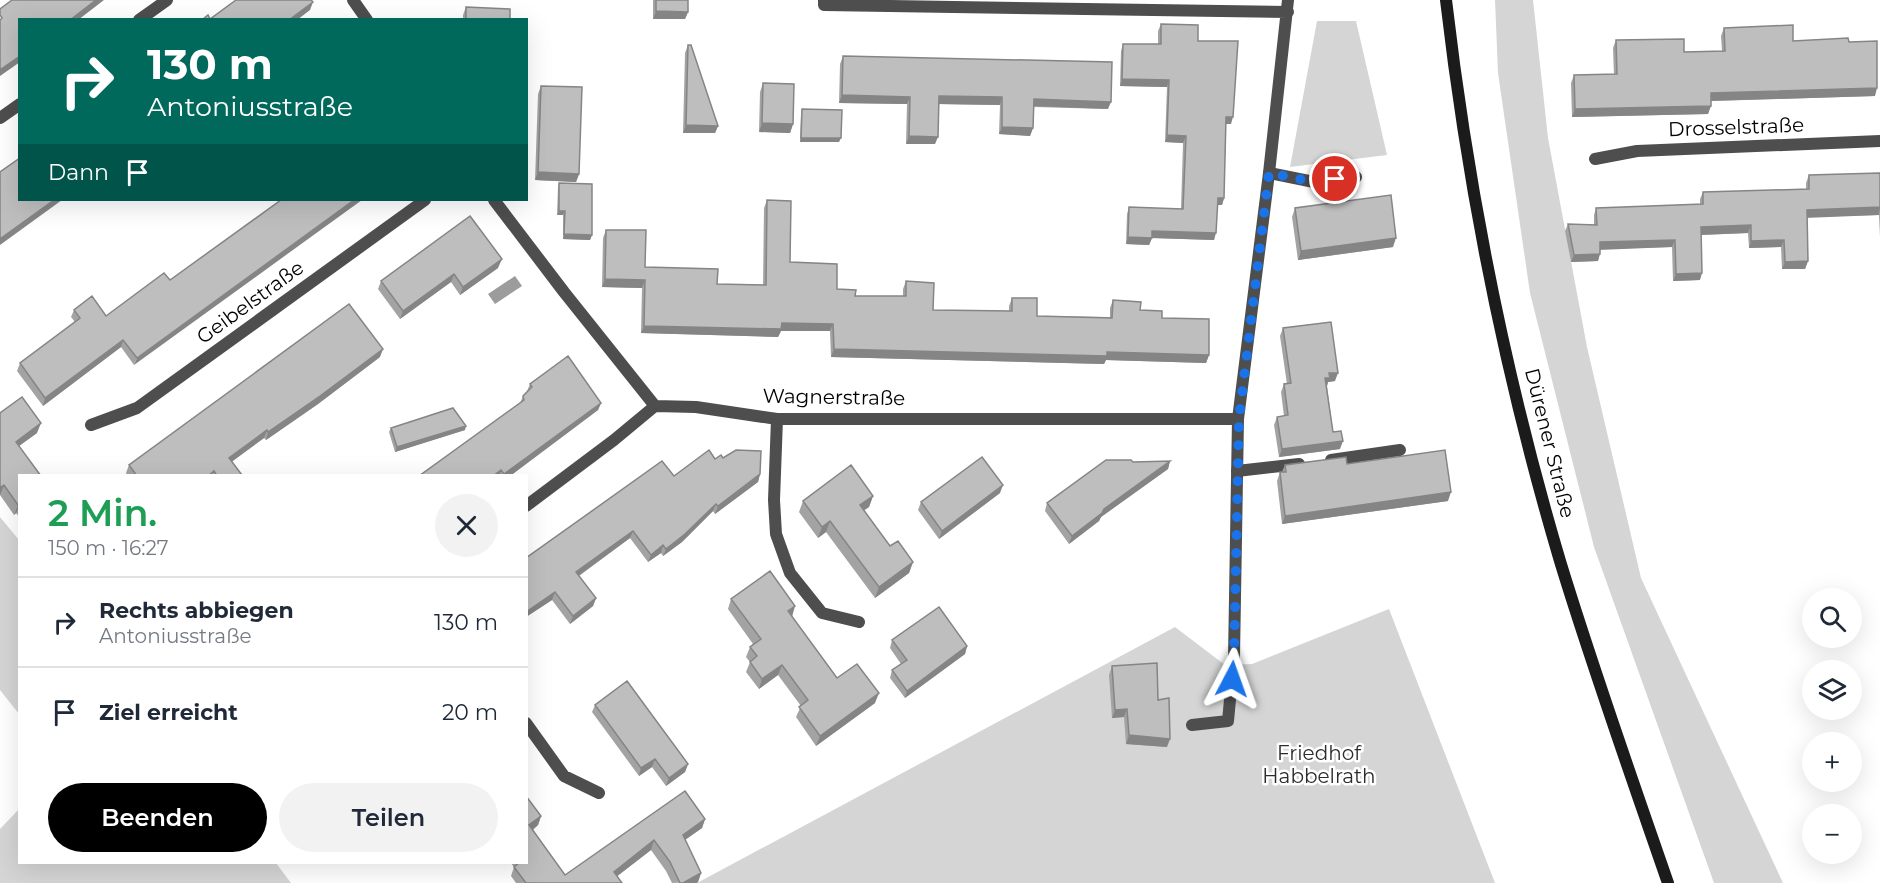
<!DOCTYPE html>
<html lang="de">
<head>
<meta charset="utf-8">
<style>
  :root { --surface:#fff; --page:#f2f2f3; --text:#1f2937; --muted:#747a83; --line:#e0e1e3; --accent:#000 }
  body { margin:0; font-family:Montserrat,sans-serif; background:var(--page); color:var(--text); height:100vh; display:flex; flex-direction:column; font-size:22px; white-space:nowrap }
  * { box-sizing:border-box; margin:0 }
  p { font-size:20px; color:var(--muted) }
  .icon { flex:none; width:33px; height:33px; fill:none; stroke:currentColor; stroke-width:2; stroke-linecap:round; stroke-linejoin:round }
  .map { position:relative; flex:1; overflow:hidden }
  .side { position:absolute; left:18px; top:474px; width:510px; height:390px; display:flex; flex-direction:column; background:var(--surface); border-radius:0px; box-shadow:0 6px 24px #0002 }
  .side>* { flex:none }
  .hud { position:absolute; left:18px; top:18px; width:510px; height:183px; border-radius:0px; box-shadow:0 6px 24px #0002; background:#00695c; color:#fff; overflow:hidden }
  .fabs { position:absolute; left:1802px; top:588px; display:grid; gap:12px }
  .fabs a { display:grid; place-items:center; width:60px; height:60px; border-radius:50%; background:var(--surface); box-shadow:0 6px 24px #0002; font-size:30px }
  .pin { position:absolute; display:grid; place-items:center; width:51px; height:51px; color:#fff; margin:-26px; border:3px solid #fff; border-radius:50%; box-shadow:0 2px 6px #0007 }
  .me { position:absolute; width:66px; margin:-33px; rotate:4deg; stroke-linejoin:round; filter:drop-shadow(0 0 4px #0008) }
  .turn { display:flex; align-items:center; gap:21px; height:126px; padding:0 30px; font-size:27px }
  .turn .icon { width:78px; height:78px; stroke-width:2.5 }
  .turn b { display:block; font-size:42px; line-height:51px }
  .then { display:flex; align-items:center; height:57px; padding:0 30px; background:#0003; gap:12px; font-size:22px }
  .round { display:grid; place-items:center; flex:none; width:63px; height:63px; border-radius:32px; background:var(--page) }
  .head { display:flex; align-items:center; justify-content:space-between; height:102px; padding:0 30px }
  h1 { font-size:36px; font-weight:600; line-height:45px; color:#1e9e55 }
  .action { display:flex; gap:12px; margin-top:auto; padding:12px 30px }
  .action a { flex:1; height:69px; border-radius:36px; background:var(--accent); color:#fff; font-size:24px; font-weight:600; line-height:69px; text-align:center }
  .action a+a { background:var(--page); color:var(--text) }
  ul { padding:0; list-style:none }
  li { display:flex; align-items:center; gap:18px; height:90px; padding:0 30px; border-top:2px solid var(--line) }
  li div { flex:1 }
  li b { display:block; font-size:22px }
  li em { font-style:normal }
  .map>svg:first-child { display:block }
</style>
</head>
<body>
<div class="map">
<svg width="1880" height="883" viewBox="0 0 1880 883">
  <rect width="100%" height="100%" fill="#fff"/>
  <path fill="#d5d5d5" d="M1495,0h38l15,138 39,209 54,231 142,305h-69l-120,-336 -64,-254 -32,-220z
    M1317,21h39l31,134 -97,12z
    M0,517l19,23v174l-19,-24z
    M1389,609l106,274h-798l478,-256 50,38 27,-1z
    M19,809l1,53 256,1 15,20h-291v-54z"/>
  <path fill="#9c9c9c" d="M515,276l7,10 -27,18 -7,-10z"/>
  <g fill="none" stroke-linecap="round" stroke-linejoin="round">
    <path stroke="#4e4e4e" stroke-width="12" d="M1269,173l45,9 42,-5
      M1331,460l69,-10
      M1237,471l62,-7
      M1192,725l36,-4 6,-64"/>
    <path stroke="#4e4e4e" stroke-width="12" d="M353,0l14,20
      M824,0v5l464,7
      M139,20l28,-20
      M0,118l20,-14
      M1595,159l42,-8 243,-10
      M494,200l70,92 91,114 41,1 81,12h461
      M777,419l-3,81 2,34 14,39 32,40 37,9
      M91,425l46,-17 288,-208
      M526,506l88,-66 41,-34
      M1234,657l4,-238 31,-246 19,-173
      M526,723l38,53 35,17"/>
    <path stroke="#1b1b1b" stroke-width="12" d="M1446,0c22,189 60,379 114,561 33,108 71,215 108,322"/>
  </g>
  <path fill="#a3a3a3" d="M653,0h35v12l-3,7h-32z
    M466,7l44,13h-47v-5z
    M1161,24l37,17 33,83h-5l-2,74 -2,7h-4l-4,35 -62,-2 -3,7 -23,-1 1,-30 2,-7 52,2 2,-66 -18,-1 2,-55 -47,-1 1,-35 2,-7h35v-13z
    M1724,28l69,13 56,1 26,54 -164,5 -3,13 -136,3 -1,-34 3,-8h40l-1,-27 3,-8 68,12 38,-1 -1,-15z
    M688,45l30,81 -3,7h-32l2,-80z
    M843,56l265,53 -74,-2 -1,21 -3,8 -31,-2 1,-29 -61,-1 -4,40h-29l1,-40 -68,-1 1,-39z
    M763,83l30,41 -3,9 -31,-1 1,-40z
    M541,86l38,88 -3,8 -41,-2 3,-86z
    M802,109l37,33h-39l1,-28z
    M1880,173v64l-1,-22 -72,2 1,44 -3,8h-23l-1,-22 -32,1 -1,-15 -47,2 -1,45 -27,1 -1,-34 -72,2 -2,12 -27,1 -6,-31 3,-7 26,1v-10l2,-7 104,-4v-5l3,-7 103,-3v-6l3,-8z
    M559,183l33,52 -2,5 -27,-1v-24h-6l1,-28z
    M767,200l23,62 47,27 18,7h48v-7l3,-8 27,29 76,1v-5l3,-8 25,18 73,1v-9l3,-8 49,18 47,37 -3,8 -100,-3 -2,4 -273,-7 -1,-26h-49l-3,6 -137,-4 1,-45 -40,-1 1,-49 3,-8 39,37 72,17 46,1 1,-77z
    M1295,208l98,39 -95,13 -6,-43z
    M498,268l-38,27 -9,-13 -51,37 -22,-30 3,-8z
    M170,280l-36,85 -13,-18 -78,59 -26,-35 3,-8 55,-41 -4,-5 3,-7 32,6z
    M1283,328l52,53 -7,1 -1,4 6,46 7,17 -61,8 -5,-32 3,-8 7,-1 -3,-24 3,-8h3l-7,-48z
    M380,357l-62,47 -52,36 -2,-2 -32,23 10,14 -114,1 -2,-3 3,-8z
    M530,384l71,19 -3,7 -88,66h-91l101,-73 3,-7 4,-5z
    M0,413l37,20 -18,13 1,72 -4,-5 -2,2 -14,-20z
    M391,428l74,2 -70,22 -6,-20z
    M723,458l37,16 -2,8 -43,32 -2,-3 -31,31 -19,14 -2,-3 -13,9 -18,-24 -51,38 17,22 -3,8 -23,18 -18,-24 -26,17 148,-141 41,-17z
    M1170,461l-2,8 -67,48 -2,4 -30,23 -24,-33 2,-8 86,-41z
    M1347,464l101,37 -166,23 -5,-43 3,-9h2l3,-7z
    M1000,493l-61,46 -21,-29 3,-8z
    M873,496l-4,11 -5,3 26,36 23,16 -4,11 -34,25 -49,-66 -8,6 -19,-26 4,-11z
    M731,599l61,17 45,62 38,25 -59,43 -20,-29 5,-11 -23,-31 -19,14 -13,-17 4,-10 -4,-5 4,-10 3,-3 -25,-35z
    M892,640l75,6 -2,8 -60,44 -15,-20 2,-8 9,-6 -11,-16z
    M1112,666l55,81 -41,-3 -2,-27 -12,1 -3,-43z
    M595,705l93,59 -3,8 -19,14 -14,-19 -13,9 -47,-64z
    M526,796l15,20 -3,9 -5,5 32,45 140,-56 -3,9 -17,12 16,33 -3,9 -26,1 -6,-12 -15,-21 -34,26 5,7h-106l-5,-7 3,-9 -4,-5h16z"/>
  <path fill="#858585" d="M96,0h8l-26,20h-8z
    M313,2l-3,8 -13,10h-8z
    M656,11l32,1 -3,7h-32z
    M20,56v6l-20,14v-6z
    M1122,79l47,1 -2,7 -47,-1z
    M1877,88l-2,8 -167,5 3,-8z
    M842,95l68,2 -3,7 -68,-1z
    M939,96l63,1 -2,8 -64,-1z
    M1034,99l77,3 -3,7 -77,-3z
    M1711,106l-3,8 -136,3 3,-8z
    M1226,117h7l-2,7h-7z
    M762,123l31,1 -3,9 -31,-1z
    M686,125l32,1 -3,7h-32z
    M1002,127l31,1 -3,8 -31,-2z
    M1167,135l19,1 -3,7 -18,-1z
    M909,136l29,1 -3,7h-29z
    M801,138h40l-2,4h-39z
    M538,172l41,2 -3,8 -41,-2z
    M1218,198h6l-2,7h-7z
    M54,200h8l-62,45v-6z
    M354,200h8l-228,165 3,-7z
    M1880,207l-1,8 -75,3 3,-8z
    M559,211h6l-2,4h-6z
    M1751,225l-3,8 -50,2 3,-8z
    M1152,231l64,2 -2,7 -62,-2 -3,7 -23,-1 2,-7z
    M564,234l28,1 -2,5 -27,-1z
    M1396,238l-3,9 -95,13 3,-9z
    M1675,240l-3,7 -74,3 2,-8z
    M1784,240l-3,7 -32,1 2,-7z
    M1600,254l-2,7 -27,1 3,-7z
    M502,259l-4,9 -38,27 3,-8z
    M1808,261l-3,8h-23l3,-7z
    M1702,273l-2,7 -27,1 3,-7z
    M454,274l-3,8 -51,37 3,-8z
    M605,279l40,1 -3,8 -40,-1z
    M782,323l51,1 -3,7h-49l-3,6 -137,-4 3,-7z
    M123,340l-2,7 -78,59 2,-8z
    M383,349l-3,8 -62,47 -52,36 2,-8z
    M834,349l273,3 102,3 -3,8 -100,-3 -2,4 -273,-7z
    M1329,373h9l-3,8 -7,1 -1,4 -2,-8z
    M601,403l-3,7 -88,66h-7l1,-2z
    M41,423l-4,10 -25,18 4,-9z
    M466,426l-1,4 -70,22 2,-5z
    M267,430l-3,8 -38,28 3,-8z
    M1343,441l-3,8 -61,8 3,-8z
    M1170,461l-2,8 -67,48 -2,4 -30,23 3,-8 32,-27z
    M501,470l-2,6h-6z
    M760,474l-2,8 -43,32 3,-8z
    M4,485l-4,10v-7z
    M1003,485l-3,8 -61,46 3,-8z
    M1451,492l-3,9 -166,23 3,-8z
    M873,496l-4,11 -13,9 4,-11z
    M20,504l-4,9 -2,2 4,-10z
    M716,504l-3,7 -31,31 -19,14 3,-7z
    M830,521l-4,11 -8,6 4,-11z
    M633,531l-3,7 -56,41 2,-7z
    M663,545l-2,8 -13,9 3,-7z
    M913,562l-4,11 -34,25 4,-11z
    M555,592l-3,8 -26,17v-5z
    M596,598l-3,8 -23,18 3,-8z
    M795,606l-3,11 -4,-6z
    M967,646l-2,8 -60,44 2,-7z
    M782,665l-4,10 -19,14 3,-10z
    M879,693l-4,10 -59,43 4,-10z
    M1127,709l-3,8 -12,1 3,-8z
    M1129,735l41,4 -3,8 -41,-3z
    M655,759l-3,8 -13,9 2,-8z
    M688,764l-3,8 -19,14 3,-8z
    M541,816l-3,9 -12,9 3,-9z
    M705,819l-3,9 -23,16 4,-9z
    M654,840l-3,10 -40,31 3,-9z
    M701,873l-3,9 -1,1h-14z"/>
  <path fill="#bebebe" stroke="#858585" stroke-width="1.5" d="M12,0h84l-26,20h-50v36l-20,14v-50l2,-2 -2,-3v-6z
    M236,0h75l2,2 -24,18h-87l6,-5 2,4z
    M656,0h32v12l-32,-1z
    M466,7l44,2v11h-44z
    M1161,24l37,1v16h40l-5,76h-7l-2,81h-6l-2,35 -64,-2v7l-24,-1 1,-30 54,2 3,-73 -19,-1 2,-55 -47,-1 1,-35h38z
    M1793,25v16l55,-3 1,4 28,-1v47l-166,5v13l-136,3 -1,-34 43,-1 -1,-34 68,-1v13l41,-1 -1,-23z
    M688,45h3l27,81 -32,-1z
    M843,56l269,6 -1,40 -77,-3 -1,29 -31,-1v-30l-63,-1 -1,41 -29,-1 1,-39 -68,-2z
    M763,83l31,1 -1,40 -31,-1z
    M541,86l41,1 -3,87 -41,-2z
    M802,109l40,1 -1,28h-40z
    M20,158v42h34l-54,39v-67z
    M1880,173v34l-73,3 1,51 -23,1 -1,-22 -33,1v-16l-50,2 1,46 -26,1 -1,-34 -75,2v12l-26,1 -6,-31 29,1 -1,-17 107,-4v-12l106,-3v-14z
    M559,183l33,1v51l-28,-1 1,-23h-6z
    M1391,195l5,43 -95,13 -6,-43z
    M281,200h73l-217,158 -14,-18 -78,58 -25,-35 60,-45 -6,-8 18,-14 14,20 58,-43 6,7z
    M767,200l24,1 -1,61 47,2v25l19,1 -1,6h51v-15l28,2 -1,27 79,1v-13h25v18l37,1 38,1 1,-18 28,2 -1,8 22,1v7l47,1v36l-102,-3v4l-273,-7 -1,-25 -51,-1 -1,6 -137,-3 1,-46 -40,-1 1,-49h40l-1,37 73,2 -1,15 49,1z
    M470,216l32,43 -39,28 -9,-13 -51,37 -22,-30z
    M349,304l34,45 -63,47 -52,36 -1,-2 -38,28 13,17 -25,1 -3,-5 -6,5h-71l-8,-11z
    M1331,322l7,51h-9l1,5h-5l8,54 8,-1 2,10 -61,8 -5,-32 11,-2 -4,-31 7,-1 -8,-55z
    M568,356l33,47 -97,71 -3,-4 -8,6h-74l105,-76 -1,-4 9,-9 -2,-3z
    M22,397l19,26 -25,19 25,34h-21v28l-2,1 -14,-20 -4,3v-75z
    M453,408l13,18 -69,21 -6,-19z
    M709,450l6,9 6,-4 2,3 13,-8 25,1 -1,23 -42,32 -2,-2 -31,30 -19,15 -3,-4 -12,10 -18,-24 -57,41 20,26 -23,18 -18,-24 -29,20v-54l136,-97 12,15z
    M1445,450l6,42 -166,24 -5,-44h6l-1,-7 61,-8 1,7z
    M982,457l21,28 -61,46 -21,-29z
    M1106,460h25l2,2 37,-1 -66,48 -2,4 -30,23 -25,-33z
    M851,465l22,31 -13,9 30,41 8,-5 15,21 -34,25 -49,-66 -8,6 -19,-26z
    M770,571l25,35 -7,5 49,67 20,-14 22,29 -59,43 -21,-29 9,-7 -26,-35 -20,14 -12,-17 7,-6 -7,-9 11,-8 -30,-40z
    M939,607l28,39 -60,45 -15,-21 15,-10 -15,-20z
    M1157,663l1,37 11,-2 1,41 -41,-4 -2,-26 -12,1 -3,-44z
    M627,681l61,83 -19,14 -14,-19 -14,9 -46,-63z
    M685,791l20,28 -22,16 18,38 -18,10h-3l-10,-21 -16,-22 -40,32 8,11h-96l-12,-16 6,-5h6v-66l15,20 -12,9 36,50z"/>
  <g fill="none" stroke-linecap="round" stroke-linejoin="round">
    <path stroke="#1a73e8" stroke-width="10" stroke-dasharray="0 18" d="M1232,679l2,-22 5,-238 30,-246 45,9 21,-3"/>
  </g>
  <g text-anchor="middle" stroke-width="5" stroke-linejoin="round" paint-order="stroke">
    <g font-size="20" fill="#000" stroke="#fff">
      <text transform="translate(1736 127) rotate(-2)" y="7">Drosselstraße</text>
      <text transform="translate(250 302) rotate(-36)" y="7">Geibelstraße</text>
      <text transform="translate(834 397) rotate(1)" y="7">Wagnerstraße</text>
      <text transform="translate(1550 443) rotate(76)" y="7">Dürener Straße</text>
    </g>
    <g font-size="20" fill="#2c2c2c" stroke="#fff">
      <text x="1319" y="760">Friedhof<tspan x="1319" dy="23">Habbelrath</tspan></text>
    </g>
  </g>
</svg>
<div class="fabs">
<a><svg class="icon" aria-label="search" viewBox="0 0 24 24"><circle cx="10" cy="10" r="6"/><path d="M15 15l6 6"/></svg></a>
<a><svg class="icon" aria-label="layers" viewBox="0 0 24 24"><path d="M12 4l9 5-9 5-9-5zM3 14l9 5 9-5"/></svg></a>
<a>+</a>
<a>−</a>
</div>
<div class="pin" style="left:1335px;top:179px;background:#d93025"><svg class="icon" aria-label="arrive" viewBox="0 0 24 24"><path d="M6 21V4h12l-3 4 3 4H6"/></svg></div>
<svg class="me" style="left:1232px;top:679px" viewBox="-20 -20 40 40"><path d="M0-17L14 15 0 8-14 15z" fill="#1a73e8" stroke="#fff" stroke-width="4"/></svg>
<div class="hud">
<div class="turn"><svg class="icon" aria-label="right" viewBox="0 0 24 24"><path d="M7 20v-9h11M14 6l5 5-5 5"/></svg><div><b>130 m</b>Antoniusstraße</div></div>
<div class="then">Dann<svg class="icon" aria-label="arrive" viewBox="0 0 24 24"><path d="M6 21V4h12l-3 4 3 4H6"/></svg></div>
</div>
<section class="side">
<div class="head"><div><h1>2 Min.</h1><p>150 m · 16:27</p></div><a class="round"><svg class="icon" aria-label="close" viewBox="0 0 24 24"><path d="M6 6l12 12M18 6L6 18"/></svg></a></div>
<ul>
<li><svg class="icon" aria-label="right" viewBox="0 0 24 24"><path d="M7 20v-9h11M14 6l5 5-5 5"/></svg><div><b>Rechts abbiegen</b><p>Antoniusstraße</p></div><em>130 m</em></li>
<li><svg class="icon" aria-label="arrive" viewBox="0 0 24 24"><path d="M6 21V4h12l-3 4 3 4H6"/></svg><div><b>Ziel erreicht</b></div><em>20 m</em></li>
</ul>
<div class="action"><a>Beenden</a><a>Teilen</a></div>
</section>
</div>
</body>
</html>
